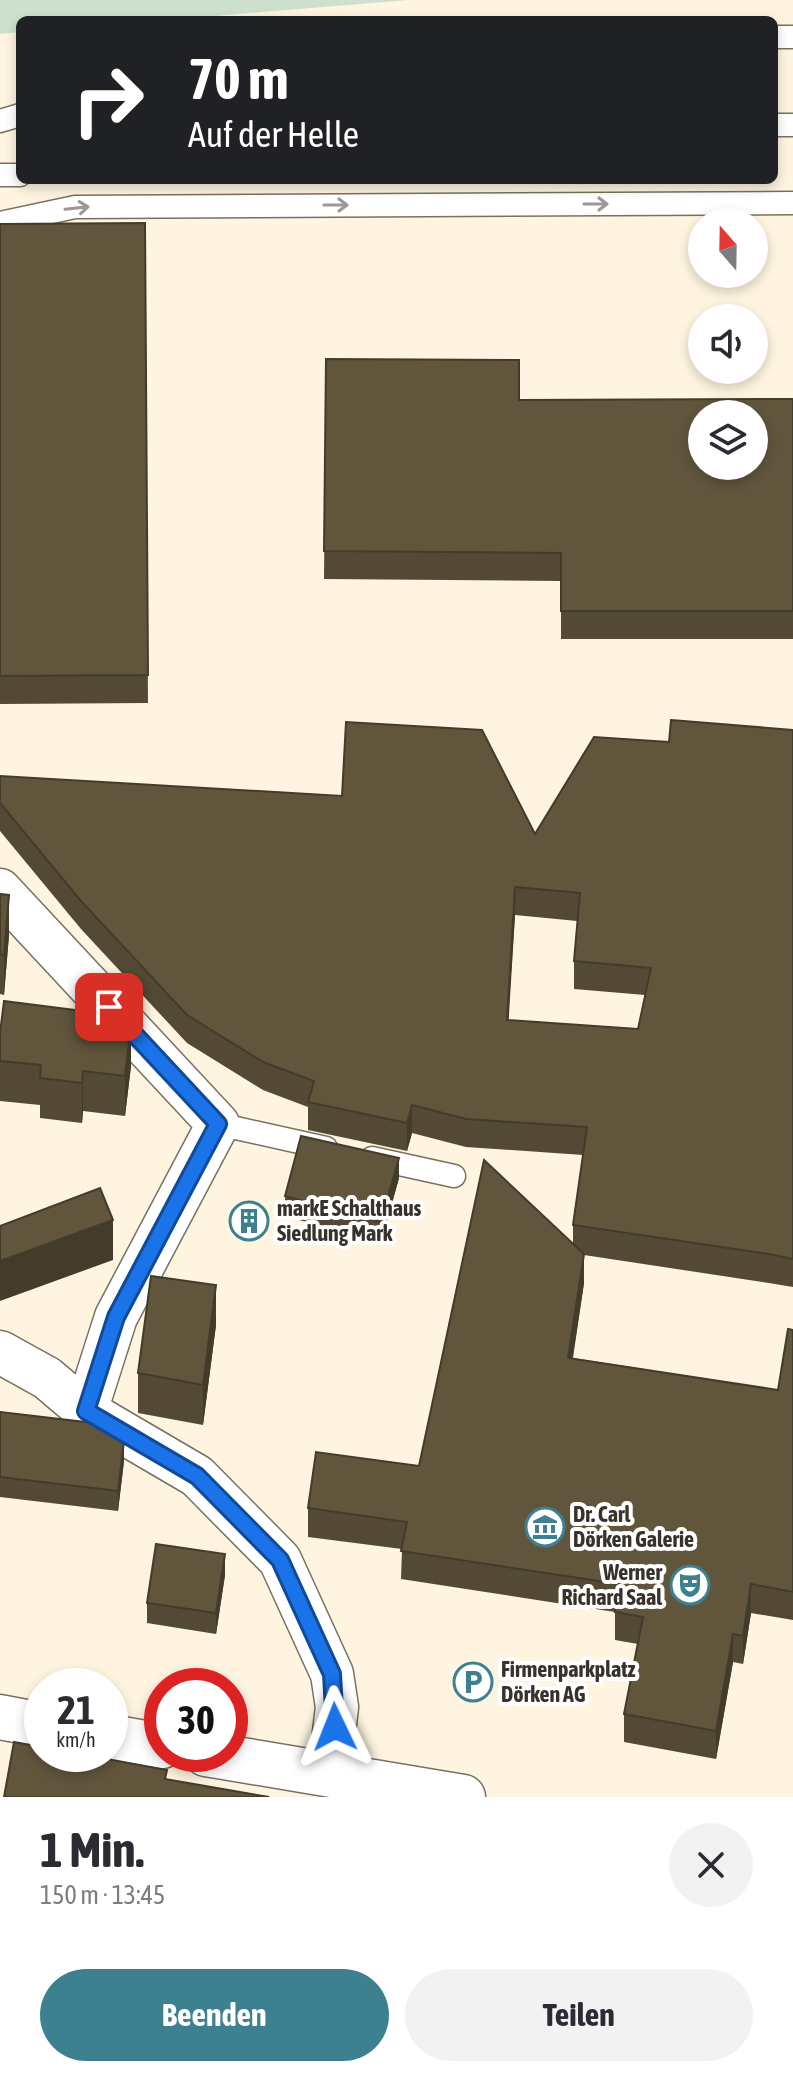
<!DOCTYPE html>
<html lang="de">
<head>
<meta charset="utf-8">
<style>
  :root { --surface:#fff; --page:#f2f2f3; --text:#2b2b33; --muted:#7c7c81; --accent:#3d8190 }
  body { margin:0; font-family:"Asap Condensed",sans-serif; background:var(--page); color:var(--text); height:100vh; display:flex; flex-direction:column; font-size:30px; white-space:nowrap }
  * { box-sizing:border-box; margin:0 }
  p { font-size:26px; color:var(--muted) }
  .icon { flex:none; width:44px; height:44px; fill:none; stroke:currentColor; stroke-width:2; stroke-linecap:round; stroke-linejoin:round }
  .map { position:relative; height:1797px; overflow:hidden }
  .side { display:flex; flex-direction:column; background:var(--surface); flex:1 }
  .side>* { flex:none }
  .banner { position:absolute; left:16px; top:16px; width:762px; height:168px; border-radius:12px; box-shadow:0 4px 12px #0003; background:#202124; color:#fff; overflow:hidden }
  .needle { width:52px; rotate:340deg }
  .controls { position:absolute; left:688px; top:208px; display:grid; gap:16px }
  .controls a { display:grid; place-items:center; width:80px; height:80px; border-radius:50%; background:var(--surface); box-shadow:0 4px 12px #0003; font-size:40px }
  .speed { position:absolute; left:24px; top:1668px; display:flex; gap:16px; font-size:40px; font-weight:700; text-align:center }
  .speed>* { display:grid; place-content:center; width:104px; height:104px; border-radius:50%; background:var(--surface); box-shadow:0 4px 12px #0003; line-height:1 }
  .speed small { font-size:20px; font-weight:400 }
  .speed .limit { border:12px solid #d22; background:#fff; color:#111 }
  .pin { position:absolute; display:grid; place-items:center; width:68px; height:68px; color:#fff; margin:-34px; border-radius:16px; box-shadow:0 4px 12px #0006 }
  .me { position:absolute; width:88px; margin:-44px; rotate:358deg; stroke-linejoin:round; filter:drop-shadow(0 0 6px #0008) }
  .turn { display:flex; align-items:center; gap:28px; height:168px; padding:0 40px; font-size:36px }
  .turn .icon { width:104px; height:104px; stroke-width:2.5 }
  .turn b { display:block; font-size:56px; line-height:68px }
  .round { display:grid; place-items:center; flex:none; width:84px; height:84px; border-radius:42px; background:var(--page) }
  .overview { display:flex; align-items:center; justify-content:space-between; height:136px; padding:0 40px }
  h1 { font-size:48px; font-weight:700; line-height:60px }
  .cta { display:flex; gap:16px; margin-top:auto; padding:16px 40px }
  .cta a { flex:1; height:92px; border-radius:48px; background:var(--accent); color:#fff; font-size:32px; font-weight:700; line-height:92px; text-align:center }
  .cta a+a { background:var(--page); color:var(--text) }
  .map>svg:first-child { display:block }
</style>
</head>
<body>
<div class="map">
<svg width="793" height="1797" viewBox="0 0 793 1797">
  <rect width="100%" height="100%" fill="#fef4e0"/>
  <path fill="#cee0ce" d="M0,0h408l-242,20h-146v12l-20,2z"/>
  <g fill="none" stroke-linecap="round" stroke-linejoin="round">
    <defs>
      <path id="lane" d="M774,37h19
        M0,121l20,-6
        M774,125h19
        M0,175h20
        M0,223l75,-16 718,-4
        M218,1124l108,24
        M372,1158l82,18"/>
      <path id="street" d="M0,890l218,234 -102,193 -30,94
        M0,1352l47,26 39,33 111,65 83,84 52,114 5,33 -8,67"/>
      <path id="secondary" d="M0,1717l42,8
        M110,1737l52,9
        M206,1754l257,43"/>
    </defs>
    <use href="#lane" stroke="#79705f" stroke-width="25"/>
    <use href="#street" stroke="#79705f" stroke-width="45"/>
    <use href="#secondary" stroke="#79705f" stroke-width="47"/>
    <use href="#lane" stroke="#fff" stroke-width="22"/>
    <use href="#street" stroke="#fff" stroke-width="42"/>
    <use href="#secondary" stroke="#fff" stroke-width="44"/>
  </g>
  <path fill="#534934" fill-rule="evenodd" d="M145,223l3,480 -148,1v-480z
    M326,359l193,41 274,-1v240h-232v-58l-237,-2z
    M793,730v557l-24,-4 -185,-28v28l-11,75 205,32 15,-60v290l-42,-7 -8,51 -10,-2 -17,97 -92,-17v-28l14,-70 -23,-4v-28l-214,-33 1,-30 -94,-12v-29l111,-42 154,-222v-19l10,-70 -117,-8 -54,-14 -5,18 -99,-21v-23l-45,-17 -76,-47 -106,-114 -81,-98v-55l535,58 134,-92zM515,915l62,6 -3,40v28l71,6 -7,34 -130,-9z
    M0,894l9,41 -5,60 -4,-1z
    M0,1033l131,33 -6,50 -42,-5 -1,12 -42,-5v-13l-40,-4z
    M399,1178l-18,65 -96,-27v-20z
    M216,1325l-13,100 -65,-12v-40z
    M0,1412l124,49 -6,50 -118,-14z
    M225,1575l-9,59 -69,-11v-20z"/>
  <path fill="#443c2a" d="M515,887v28l-8,133v-28z
    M9,895v40l-5,60v-40z
    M131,1026v40l-6,50v-40z
    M83,1071v40l-1,12v-40z
    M412,1105v28l-5,18v-28z
    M399,1158v20l-18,65v-21z
    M113,1220v40l-113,41v-40z
    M584,1254v29l-16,103v-28z
    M216,1285v40l-13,100v-40z
    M124,1441v20l-6,50v-20z
    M225,1554v21l-9,59v-21z
    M751,1584v29l-8,51v-28z
    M733,1634v28l-17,97v-28z"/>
  <path fill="#61553c" stroke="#443c2a" stroke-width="2" fill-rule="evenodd" d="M145,223l3,452 -148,1v-452z
    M326,359l193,1v40l274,-1v212h-232v-58l-237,-2zM702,414h52v52h-52z
    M671,720l122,10v529l-24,-5 -196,-29 14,-98 -121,-8 -54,-14 -5,18 -99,-21 6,-21 -51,-19 -76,-47 -106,-114 -81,-98v-27l342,20 4,-74 136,8 53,104 59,-97 75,5zM515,887l65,6 -6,68 77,7 -13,61 -131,-9z
    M0,894l9,1 -5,60 -4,-1z
    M4,1001l118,15 9,10 -6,50 -42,-5 -1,12 -42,-5 1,-13 -41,-4v-28z
    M301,1136l98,22 -18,64 -96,-26z
    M484,1160l100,94 -16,104 210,32 10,-61 5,1v262l-42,-8 -8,52 -10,-2 -17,97 -92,-17 19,-97 -28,-5 4,-28 -218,-33 6,-29 -99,-14 8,-56 103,14z
    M100,1188l13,32 -113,41v-35z
    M151,1276l65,9 -13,100 -65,-12z
    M0,1412l94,11 30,18 -6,50 -118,-14z
    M156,1544l69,10 -9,59 -69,-10z
    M14,1742l28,5v7h38l87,16 -2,9 104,18h-265z"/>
  <defs><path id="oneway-shaft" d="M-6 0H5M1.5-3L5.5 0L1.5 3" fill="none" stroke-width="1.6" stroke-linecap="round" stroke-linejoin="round" transform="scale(2)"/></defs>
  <g stroke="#9b9995">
    <use href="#oneway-shaft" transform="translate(596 204)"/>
    <use href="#oneway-shaft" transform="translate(336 205)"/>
    <use href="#oneway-shaft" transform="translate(77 208) rotate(-6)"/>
  </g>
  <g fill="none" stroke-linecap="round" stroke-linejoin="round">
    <defs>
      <path id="route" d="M109,1007l109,117 -102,193 -30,94 111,65 83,84 52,114 3,53"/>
    </defs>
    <use href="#route" stroke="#114b97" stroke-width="20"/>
    <use href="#route" stroke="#1a73e8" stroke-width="14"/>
  </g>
  <defs>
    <symbol id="building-ring" viewBox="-11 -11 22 22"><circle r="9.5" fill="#fff" stroke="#3d8190" stroke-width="1.5"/><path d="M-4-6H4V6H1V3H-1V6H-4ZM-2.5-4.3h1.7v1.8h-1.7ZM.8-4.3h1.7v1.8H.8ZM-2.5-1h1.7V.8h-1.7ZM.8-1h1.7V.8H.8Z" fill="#3d8190"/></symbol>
    <symbol id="museum-ring" viewBox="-11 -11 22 22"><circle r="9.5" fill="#fff" stroke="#3d8190" stroke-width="1.5"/><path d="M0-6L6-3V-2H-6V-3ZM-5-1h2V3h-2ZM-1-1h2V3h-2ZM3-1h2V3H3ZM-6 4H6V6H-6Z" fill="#3d8190"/></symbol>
    <symbol id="theatre-ring" viewBox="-11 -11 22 22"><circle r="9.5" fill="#fff" stroke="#3d8190" stroke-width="1.5"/><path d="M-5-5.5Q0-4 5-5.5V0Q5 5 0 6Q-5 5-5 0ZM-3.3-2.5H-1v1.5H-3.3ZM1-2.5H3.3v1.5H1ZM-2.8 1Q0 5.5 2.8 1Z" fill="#3d8190"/></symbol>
    <symbol id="parking-ring" viewBox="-11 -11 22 22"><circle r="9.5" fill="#fff" stroke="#3d8190" stroke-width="1.5"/><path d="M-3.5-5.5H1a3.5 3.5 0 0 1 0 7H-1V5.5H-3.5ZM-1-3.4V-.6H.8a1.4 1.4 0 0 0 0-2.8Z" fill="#3d8190"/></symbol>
  </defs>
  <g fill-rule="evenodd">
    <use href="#building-ring" x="227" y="1199" width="44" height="44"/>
    <use href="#museum-ring" x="523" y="1505" width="44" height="44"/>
    <use href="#theatre-ring" x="668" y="1563" width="44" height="44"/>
    <use href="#parking-ring" x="451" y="1660" width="44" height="44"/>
  </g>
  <g text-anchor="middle" stroke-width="8" stroke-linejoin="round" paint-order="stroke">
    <g font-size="22" font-weight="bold" fill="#37332b" stroke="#fff" text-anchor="start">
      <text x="277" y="1216">markE Schalthaus<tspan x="277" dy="25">Siedlung Mark</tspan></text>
      <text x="573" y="1522">Dr. Carl<tspan x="573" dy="25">Dörken Galerie</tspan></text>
      <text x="662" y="1580" text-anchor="end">Werner<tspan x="662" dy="25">Richard Saal</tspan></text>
      <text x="501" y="1677">Firmenparkplatz<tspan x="501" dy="25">Dörken AG</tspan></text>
    </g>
  </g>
</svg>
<div class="controls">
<a><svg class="needle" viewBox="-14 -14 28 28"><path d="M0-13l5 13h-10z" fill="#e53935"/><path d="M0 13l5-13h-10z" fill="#7c7c81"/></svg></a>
<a><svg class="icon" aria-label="sound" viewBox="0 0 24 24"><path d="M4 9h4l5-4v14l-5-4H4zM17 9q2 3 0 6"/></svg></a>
<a><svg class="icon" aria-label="layers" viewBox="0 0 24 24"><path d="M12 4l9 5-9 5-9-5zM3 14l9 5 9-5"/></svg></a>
</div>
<div class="speed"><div>21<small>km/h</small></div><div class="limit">30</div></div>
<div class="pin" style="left:109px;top:1007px;background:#d93025"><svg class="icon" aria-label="arrive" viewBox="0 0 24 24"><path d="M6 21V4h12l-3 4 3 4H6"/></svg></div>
<svg class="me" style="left:335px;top:1727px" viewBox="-20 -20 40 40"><path d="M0-17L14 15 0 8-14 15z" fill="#1a73e8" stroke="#fff" stroke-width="4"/></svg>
<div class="banner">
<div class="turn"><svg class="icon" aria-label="right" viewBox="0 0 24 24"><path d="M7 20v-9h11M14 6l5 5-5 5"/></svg><div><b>70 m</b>Auf der Helle</div></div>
</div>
</div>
<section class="side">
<div class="overview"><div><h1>1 Min.</h1><p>150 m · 13:45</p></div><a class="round"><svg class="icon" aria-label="close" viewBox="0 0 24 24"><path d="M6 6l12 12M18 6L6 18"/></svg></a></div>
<div class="cta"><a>Beenden</a><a>Teilen</a></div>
</section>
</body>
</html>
